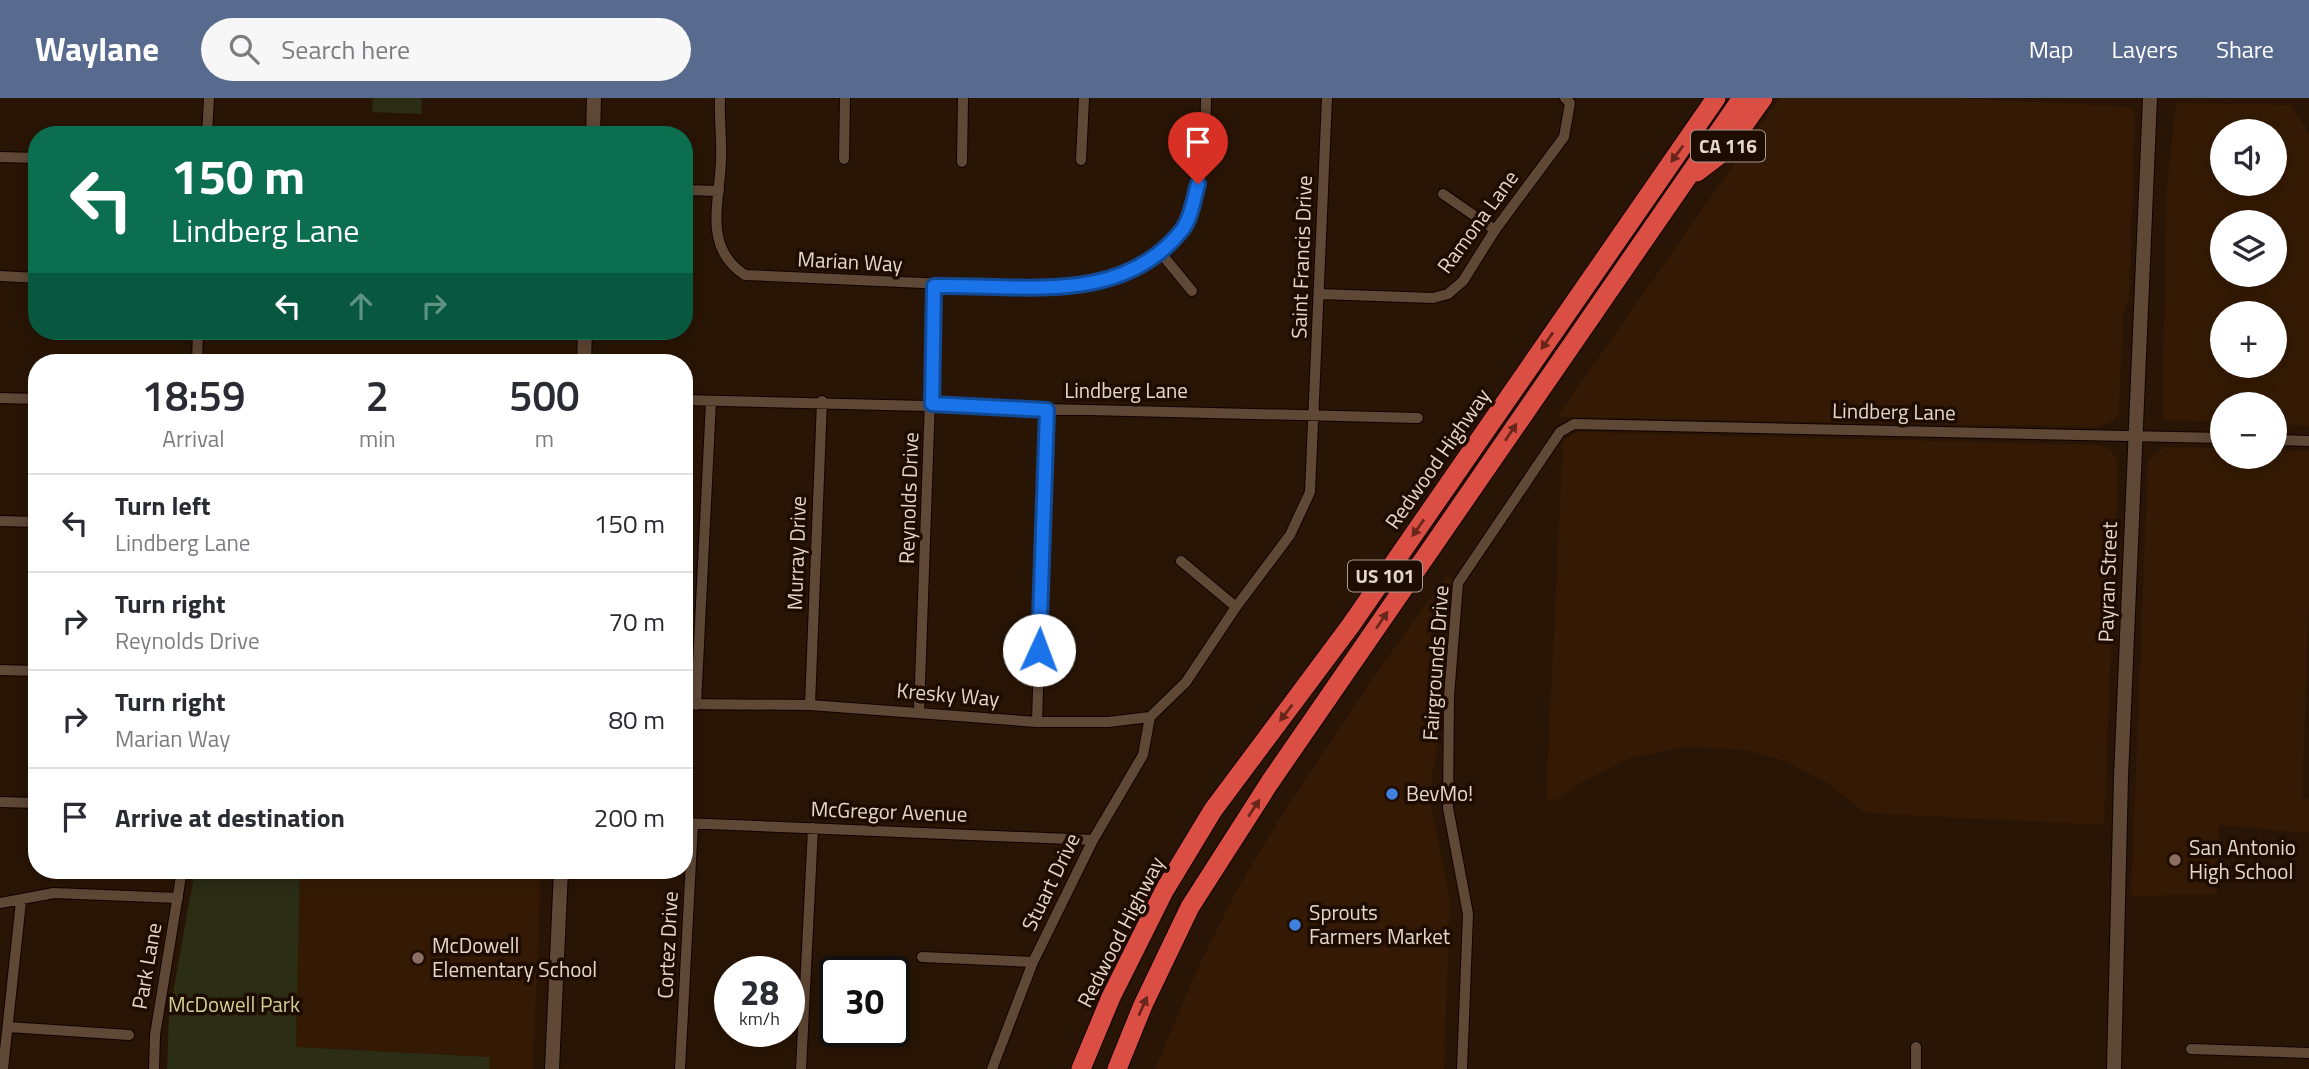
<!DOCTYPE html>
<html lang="en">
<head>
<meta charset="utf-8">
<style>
  :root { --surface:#fff; --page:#f7f7f7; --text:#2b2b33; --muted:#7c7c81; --line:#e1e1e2; --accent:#586a8e }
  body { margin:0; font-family:"Titillium Web",sans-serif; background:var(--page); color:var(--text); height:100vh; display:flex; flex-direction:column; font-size:26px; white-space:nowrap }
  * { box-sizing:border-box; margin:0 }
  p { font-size:23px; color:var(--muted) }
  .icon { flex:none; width:38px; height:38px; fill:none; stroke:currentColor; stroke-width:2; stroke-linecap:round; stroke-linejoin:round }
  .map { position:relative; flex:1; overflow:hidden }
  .drawer { position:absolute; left:28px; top:256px; width:665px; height:525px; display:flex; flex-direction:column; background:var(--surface); border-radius:28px; box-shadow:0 4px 18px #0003 }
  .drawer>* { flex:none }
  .top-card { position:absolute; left:28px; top:28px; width:665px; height:214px; border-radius:28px; box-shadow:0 4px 18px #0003; background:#0b6e4f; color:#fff; overflow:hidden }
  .tools { position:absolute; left:2210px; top:21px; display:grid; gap:14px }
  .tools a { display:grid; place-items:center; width:77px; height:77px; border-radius:50%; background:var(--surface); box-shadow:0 4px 18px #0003; font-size:35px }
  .speed { position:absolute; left:714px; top:858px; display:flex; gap:14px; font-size:35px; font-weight:700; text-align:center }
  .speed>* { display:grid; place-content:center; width:91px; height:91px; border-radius:50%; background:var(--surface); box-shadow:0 4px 18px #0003; line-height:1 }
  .speed small { font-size:18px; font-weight:400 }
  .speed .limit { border:4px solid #111; border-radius:10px; background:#fff; color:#111 }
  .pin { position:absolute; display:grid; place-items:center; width:60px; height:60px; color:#fff; margin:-72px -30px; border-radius:50% 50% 50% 0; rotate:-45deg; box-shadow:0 0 7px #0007 }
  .pin .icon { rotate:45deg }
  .me { position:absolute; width:77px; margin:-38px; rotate:2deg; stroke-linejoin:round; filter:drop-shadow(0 0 5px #0008) }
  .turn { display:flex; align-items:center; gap:24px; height:147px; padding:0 28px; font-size:32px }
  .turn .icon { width:91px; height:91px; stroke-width:2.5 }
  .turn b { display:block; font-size:49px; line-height:60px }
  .lanes { display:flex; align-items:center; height:66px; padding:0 28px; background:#0003; justify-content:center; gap:35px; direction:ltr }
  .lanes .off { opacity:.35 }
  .eta { display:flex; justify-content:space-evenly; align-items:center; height:119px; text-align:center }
  .eta b { font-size:42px; font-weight:600; line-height:49px }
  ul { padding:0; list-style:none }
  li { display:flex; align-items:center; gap:21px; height:98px; padding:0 28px; border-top:2px solid var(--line) }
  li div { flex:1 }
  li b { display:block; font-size:26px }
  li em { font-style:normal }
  header { display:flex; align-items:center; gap:42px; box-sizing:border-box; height:98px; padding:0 35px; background:var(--accent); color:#fff }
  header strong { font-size:33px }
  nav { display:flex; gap:38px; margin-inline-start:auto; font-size:24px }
  .search { width:490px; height:63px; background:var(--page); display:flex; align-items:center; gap:18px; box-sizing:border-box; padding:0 24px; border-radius:38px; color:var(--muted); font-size:26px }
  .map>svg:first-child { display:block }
</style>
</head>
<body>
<header>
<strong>Waylane</strong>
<div class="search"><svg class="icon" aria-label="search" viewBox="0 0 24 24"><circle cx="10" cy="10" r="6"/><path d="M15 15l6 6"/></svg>Search here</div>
<nav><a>Map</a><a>Layers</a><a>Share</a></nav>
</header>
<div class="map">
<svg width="2309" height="971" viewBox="0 0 2309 971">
  <rect width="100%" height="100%" fill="#291505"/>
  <path fill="#341a04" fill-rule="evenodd" d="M1780,0h176l177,9 2,13 -6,176 -6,18 -4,98 -5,9 -18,6 -539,-10z
    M2176,5l115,2 18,28v293l-34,-2v-20h-53v18l-60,-2 5,-233zM2275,33v53h-53v-53zM2275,124v53h-53v-53zM2275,215v53h-53v-53z
    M1582,334l514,13 14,4 7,10 1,8 -14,358 -238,-12 -39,-30 -45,-23 -37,-10 -58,-3 -57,11 -49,25 -24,17 -11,-1 17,-358 10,-7z
    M2166,349l56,1v9h53v-7l34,1v150l-7,198h7v34l-90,-8 -2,69 -86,2 17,-435 7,-9z
    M1447,477l7,5 -5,99 -17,96 -1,31 19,95 -6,168h-289l41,-97 39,-79 44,-73 102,-153z
    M300,772h241l-8,199h-44v-12l-193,-10z"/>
  <path fill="#2c2d15" d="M373,0h49l-1,16 -49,-2z
    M195,772h105l-4,177 194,10 -1,12h-322l2,-54z"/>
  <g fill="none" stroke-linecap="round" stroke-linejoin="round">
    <defs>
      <path id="minor" d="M720,0c-1,20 2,41 1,61 -1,44 -19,88 24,116l311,14c16,-2 33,-3 48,-6 28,-8 63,-30 79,-54 18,-26 23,-99 23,-131
        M207,37l2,-37
        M0,59l37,1
        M844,61l1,-61
        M1081,62l3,-62
        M962,64l1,-64
        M684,92l35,1
        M1443,96l52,36
        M1160,154l32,39
        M0,178l37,2
        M1320,196l113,4 15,-4 15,-13 32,-51 69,-93 6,-34 -5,-5
        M197,264l1,-31
        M0,300l37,1
        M684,302l734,18
        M2275,342l34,1
        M0,423l37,1
        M1181,463l55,46
        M0,572l37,1
        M684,606l126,1 227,17h71l42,-5 36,-35 50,-75 54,-72 20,-43 17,-394
        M696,607l15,-304
        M810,607l12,-304
        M919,613l15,-425
        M1037,624l10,-312
        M0,704l37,1
        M684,725l409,17
        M0,805l54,-10 124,5
        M922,859l111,5
        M8,929l121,8
        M2191,951l118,4
        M3,971l18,-168
        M154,971l1,-34 27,-165
        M680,971l13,-246
        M801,971l12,-241
        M992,971l41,-107 60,-122 50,-85 7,-38
        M1462,971l6,-155 -20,-106 1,-112 9,-113 102,-151 14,-8 648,14
        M1916,971v-22"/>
      <path id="secondary" d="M593,37l1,-37
        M584,264l1,-31
        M552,971l9,-199
        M2114,971l7,-292 29,-679"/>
      <path id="motorway" d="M1697,74l29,-22 37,-52
        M1081,971l30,-72 53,-106 49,-81 138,-185 365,-527
        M1117,971l26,-64 47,-98 80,-125 472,-684"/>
    </defs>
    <use href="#minor" stroke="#110200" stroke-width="12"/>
    <use href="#secondary" stroke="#110200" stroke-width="16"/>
    <use href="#motorway" stroke="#110200" stroke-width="21"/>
    <use href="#minor" stroke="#5f4836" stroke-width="10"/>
    <use href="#secondary" stroke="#5f4836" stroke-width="14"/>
    <use href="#motorway" stroke="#db4e43" stroke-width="19"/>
  </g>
  <defs><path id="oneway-solid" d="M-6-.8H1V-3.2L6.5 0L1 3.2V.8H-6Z" transform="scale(1.75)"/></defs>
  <g fill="#6a261b">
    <use href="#oneway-solid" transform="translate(1677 56) rotate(126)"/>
    <use href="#oneway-solid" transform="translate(1547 243) rotate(125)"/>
    <use href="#oneway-solid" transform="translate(1511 334) rotate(-56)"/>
    <use href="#oneway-solid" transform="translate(1418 430) rotate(125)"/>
    <use href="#oneway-solid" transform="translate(1382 522) rotate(-56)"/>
    <use href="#oneway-solid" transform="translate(1286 615) rotate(127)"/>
    <use href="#oneway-solid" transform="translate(1254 710) rotate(-57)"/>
    <use href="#oneway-solid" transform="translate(1143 908) rotate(-66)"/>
  </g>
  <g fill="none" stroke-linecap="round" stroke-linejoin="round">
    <defs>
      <path id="route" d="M1039,552l8,-240 -115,-6 2,-118c86,-2 187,21 248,-56 9,-11 12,-32 16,-46"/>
    </defs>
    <use href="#route" stroke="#114b97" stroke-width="18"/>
    <use href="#route" stroke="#1a73e8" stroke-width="12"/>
  </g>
  <g fill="#3f7fe0" stroke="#1f0c00" stroke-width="2.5">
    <circle cx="1392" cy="696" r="7"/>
    <circle cx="1295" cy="827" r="7"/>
  </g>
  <g fill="#8d6e63" stroke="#1f0c00" stroke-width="2.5">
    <circle cx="2175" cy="762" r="7"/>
    <circle cx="418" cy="860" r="7"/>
  </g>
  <g text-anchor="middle" stroke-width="7" stroke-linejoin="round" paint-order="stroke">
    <g fill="#1f0c00" stroke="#a9998e" stroke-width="2">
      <rect x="1691" y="32.5" width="74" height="31" rx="5"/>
      <rect x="1348" y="462.5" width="74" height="31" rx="5"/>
    </g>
    <g font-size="19" font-weight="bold" fill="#e4d6cb">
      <text x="1728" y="55">CA 116</text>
      <text x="1385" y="485">US 101</text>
    </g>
    <g font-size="21" fill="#e4d6cb" stroke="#1f0c00">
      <text transform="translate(1478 124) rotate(-54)" y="7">Ramona Lane</text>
      <text transform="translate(1302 159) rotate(-88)" y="7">Saint Francis Drive</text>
      <text transform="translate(850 164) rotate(3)" y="7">Marian Way</text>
      <text x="1126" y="300">Lindberg Lane</text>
      <text transform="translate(1894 314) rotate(1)" y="7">Lindberg Lane</text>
      <text transform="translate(1438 361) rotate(-55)" y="7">Redwood Highway</text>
      <text transform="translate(909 400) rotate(-88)" y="7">Reynolds Drive</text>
      <text transform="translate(797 455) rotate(-88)" y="7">Murray Drive</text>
      <text transform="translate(2108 484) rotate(-88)" y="7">Payran Street</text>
      <text transform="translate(1436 565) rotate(-86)" y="7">Fairgrounds Drive</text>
      <text transform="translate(948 597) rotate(5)" y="7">Kresky Way</text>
      <text transform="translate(889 714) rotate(2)" y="7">McGregor Avenue</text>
      <text transform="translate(1051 784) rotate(-64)" y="7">Stuart Drive</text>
      <text transform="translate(1121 834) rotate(-63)" y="7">Redwood Highway</text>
      <text transform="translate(668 847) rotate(-87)" y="7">Cortez Drive</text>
      <text transform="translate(147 868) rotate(-80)" y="7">Park Lane</text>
    </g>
    <g font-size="21" fill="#e4d6cb" stroke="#1f0c00" text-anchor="start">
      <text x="1406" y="703">BevMo!</text>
      <text x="2189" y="757">San Antonio<tspan x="2189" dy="24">High School</tspan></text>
      <text x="1309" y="822">Sprouts<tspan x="1309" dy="24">Farmers Market</tspan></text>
      <text x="432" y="855">McDowell<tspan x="432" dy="24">Elementary School</tspan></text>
    </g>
    <g font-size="21" fill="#ced196" stroke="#1f0c00">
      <text x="234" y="914">McDowell Park</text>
    </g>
  </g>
</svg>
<div class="tools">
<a><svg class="icon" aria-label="sound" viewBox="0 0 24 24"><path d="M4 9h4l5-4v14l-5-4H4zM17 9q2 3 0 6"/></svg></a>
<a><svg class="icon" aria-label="layers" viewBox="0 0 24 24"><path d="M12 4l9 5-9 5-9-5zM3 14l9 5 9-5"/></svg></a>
<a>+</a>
<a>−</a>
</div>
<div class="speed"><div>28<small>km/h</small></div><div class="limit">30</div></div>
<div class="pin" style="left:1198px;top:86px;background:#d93025"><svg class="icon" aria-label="arrive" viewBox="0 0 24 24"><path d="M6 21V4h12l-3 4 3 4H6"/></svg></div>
<svg class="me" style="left:1039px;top:552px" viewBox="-20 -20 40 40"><circle r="19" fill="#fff"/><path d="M0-13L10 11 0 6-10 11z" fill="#1a73e8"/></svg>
<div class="top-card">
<div class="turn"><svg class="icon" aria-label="left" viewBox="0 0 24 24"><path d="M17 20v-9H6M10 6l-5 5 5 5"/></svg><div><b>150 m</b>Lindberg Lane</div></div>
<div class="lanes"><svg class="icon" aria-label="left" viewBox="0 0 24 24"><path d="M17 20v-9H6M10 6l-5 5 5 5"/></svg><svg class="icon off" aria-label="ahead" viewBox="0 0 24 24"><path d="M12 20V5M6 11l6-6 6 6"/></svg><svg class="icon off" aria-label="right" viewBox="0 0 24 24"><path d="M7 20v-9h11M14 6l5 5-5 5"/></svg></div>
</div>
<section class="drawer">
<div class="eta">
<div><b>18:59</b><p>Arrival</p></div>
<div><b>2</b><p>min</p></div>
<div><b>500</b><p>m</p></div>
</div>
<ul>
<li><svg class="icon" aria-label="left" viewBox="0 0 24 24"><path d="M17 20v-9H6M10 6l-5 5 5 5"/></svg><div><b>Turn left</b><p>Lindberg Lane</p></div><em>150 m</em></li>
<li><svg class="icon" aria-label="right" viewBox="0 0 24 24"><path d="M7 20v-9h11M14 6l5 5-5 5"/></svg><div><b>Turn right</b><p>Reynolds Drive</p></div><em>70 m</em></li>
<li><svg class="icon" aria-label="right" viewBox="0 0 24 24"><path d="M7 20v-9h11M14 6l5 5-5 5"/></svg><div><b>Turn right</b><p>Marian Way</p></div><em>80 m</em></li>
<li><svg class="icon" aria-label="arrive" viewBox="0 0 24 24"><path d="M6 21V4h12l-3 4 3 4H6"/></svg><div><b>Arrive at destination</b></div><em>200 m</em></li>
</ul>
</section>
</div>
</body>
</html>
